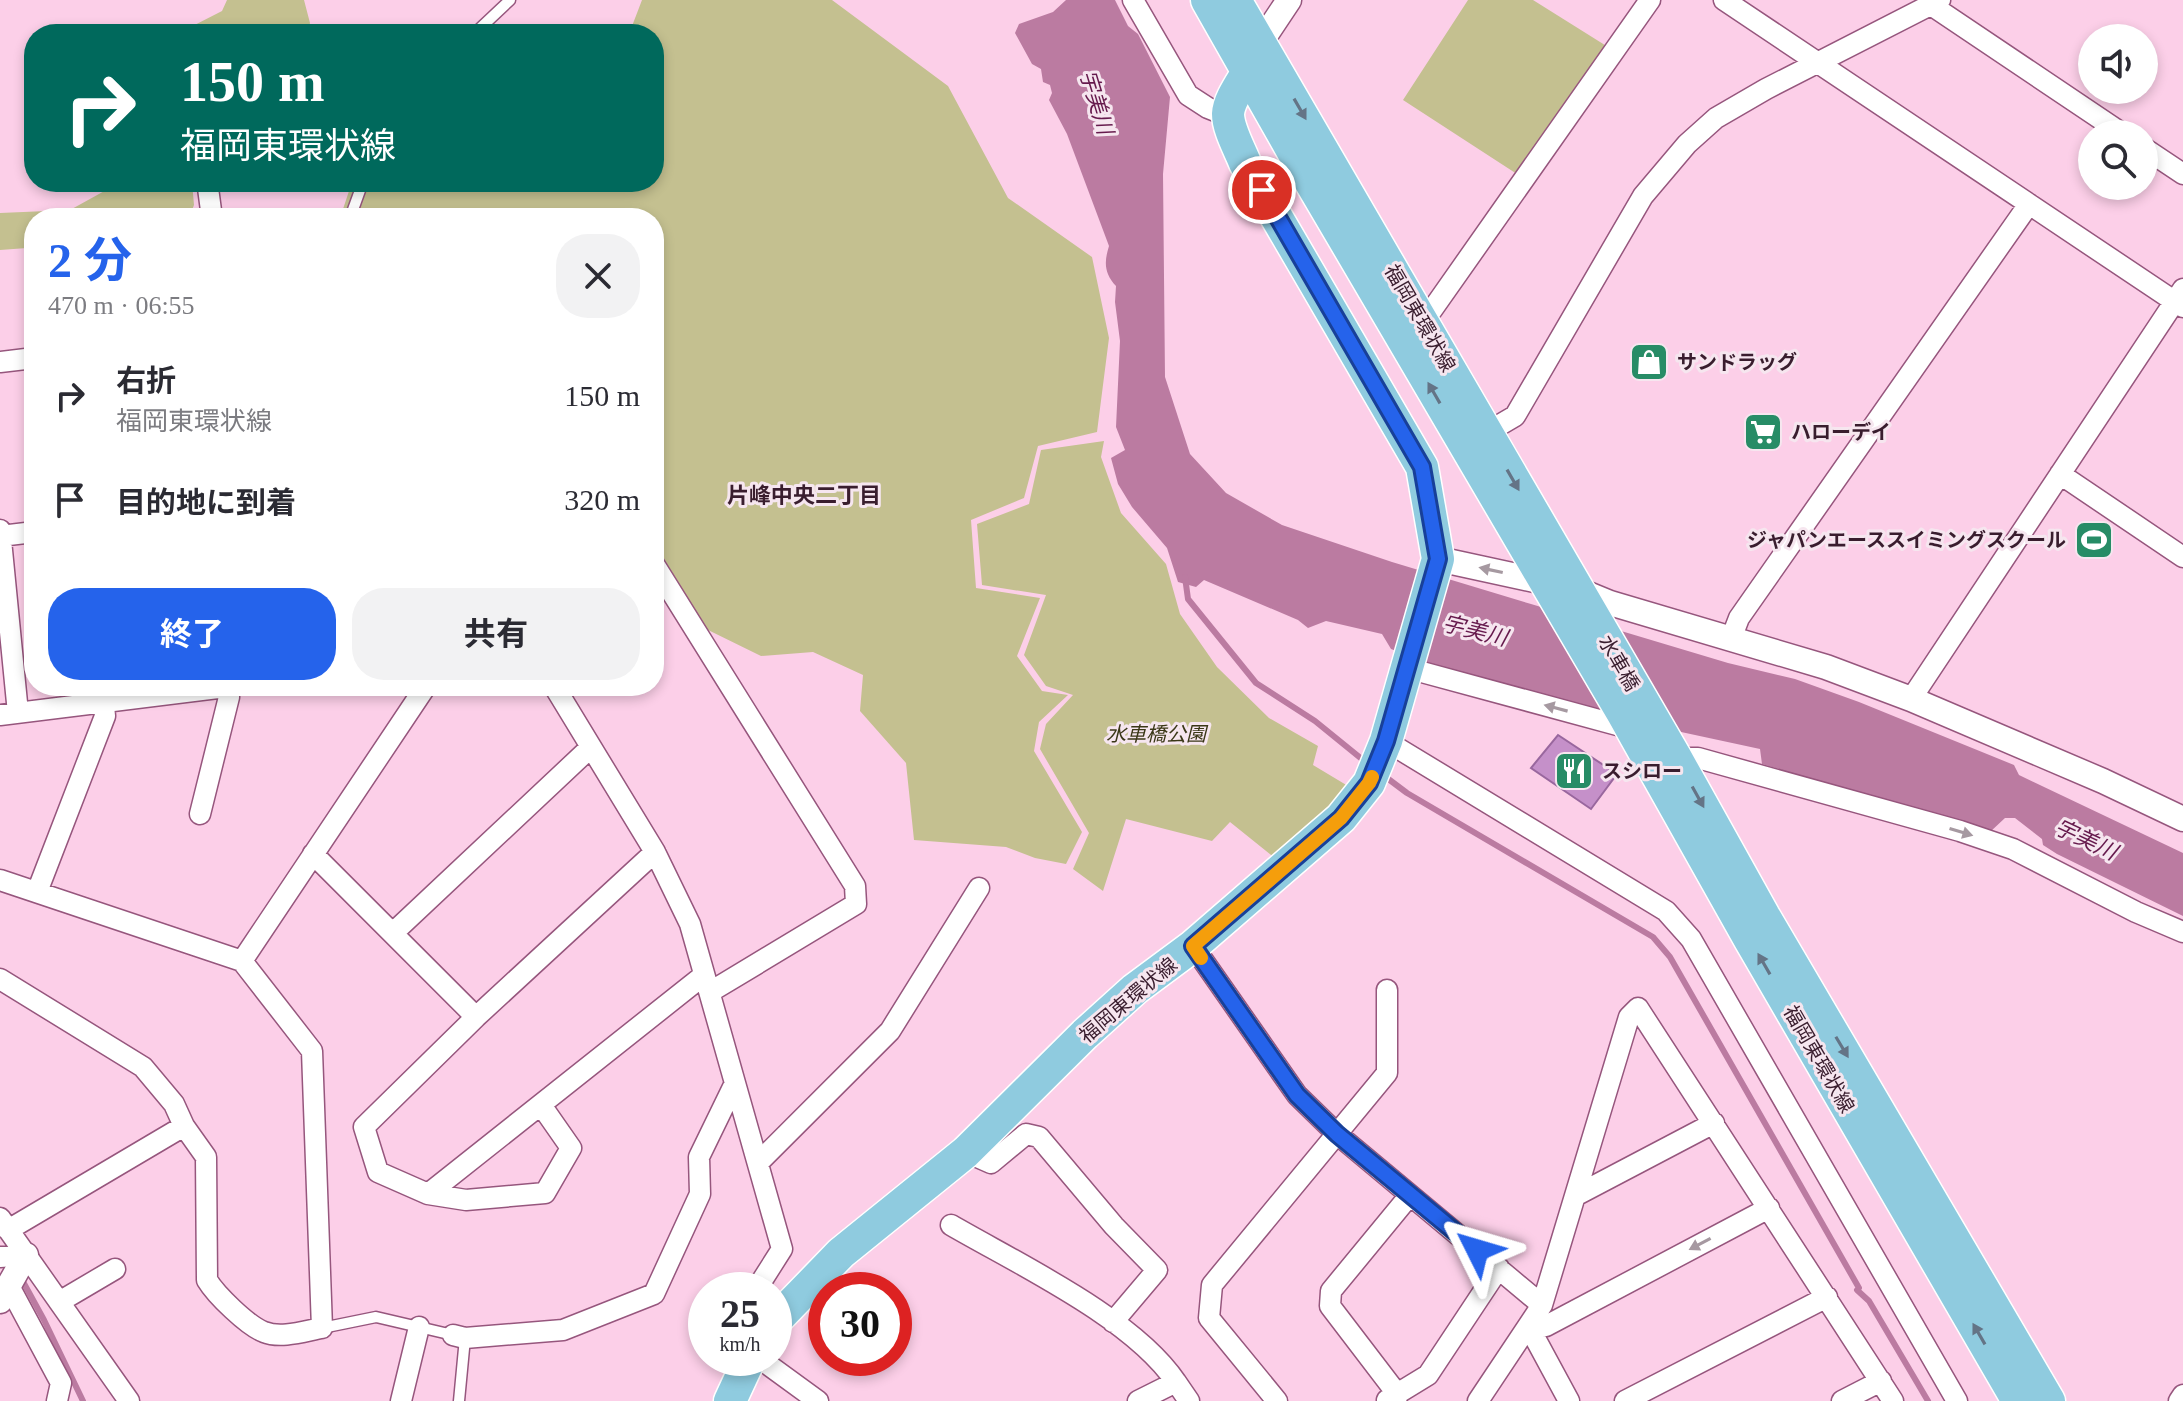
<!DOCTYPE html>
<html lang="ja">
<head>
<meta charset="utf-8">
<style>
  :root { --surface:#fff; --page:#f2f2f3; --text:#2b2b33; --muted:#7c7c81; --accent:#2563eb }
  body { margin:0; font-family:"Times New Roman","Noto Sans JP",serif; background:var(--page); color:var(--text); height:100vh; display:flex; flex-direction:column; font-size:30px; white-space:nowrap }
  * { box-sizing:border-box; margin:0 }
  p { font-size:26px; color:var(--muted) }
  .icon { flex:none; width:44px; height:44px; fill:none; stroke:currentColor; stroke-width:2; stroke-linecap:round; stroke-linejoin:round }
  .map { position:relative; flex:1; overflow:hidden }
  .details { position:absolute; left:24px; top:208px; width:640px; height:488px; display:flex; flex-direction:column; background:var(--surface); border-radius:32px; box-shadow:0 4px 12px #0003 }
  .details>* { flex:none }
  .guide { position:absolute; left:24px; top:24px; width:640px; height:168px; border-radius:32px; box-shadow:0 4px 12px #0003; background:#00695c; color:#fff; overflow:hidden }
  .fabs { position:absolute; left:2078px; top:24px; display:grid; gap:16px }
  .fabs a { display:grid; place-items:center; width:80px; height:80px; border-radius:50%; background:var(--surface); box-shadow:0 4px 12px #0003; font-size:40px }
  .speed { position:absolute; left:688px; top:1272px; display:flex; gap:16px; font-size:40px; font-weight:700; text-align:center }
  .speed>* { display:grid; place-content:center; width:104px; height:104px; border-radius:50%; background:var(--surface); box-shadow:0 4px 12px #0003; line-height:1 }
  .speed small { font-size:20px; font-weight:400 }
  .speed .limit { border:12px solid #d22; background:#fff; color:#111 }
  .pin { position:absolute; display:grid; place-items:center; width:68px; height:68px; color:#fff; margin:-34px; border:4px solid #fff; border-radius:50%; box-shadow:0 2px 8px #0007 }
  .me { position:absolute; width:88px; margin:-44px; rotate:310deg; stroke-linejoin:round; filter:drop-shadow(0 0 6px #0008) }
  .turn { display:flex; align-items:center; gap:28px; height:168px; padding:0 24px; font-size:36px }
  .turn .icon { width:104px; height:104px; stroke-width:2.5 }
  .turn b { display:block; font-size:56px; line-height:68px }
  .round { display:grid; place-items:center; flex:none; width:84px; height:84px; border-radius:32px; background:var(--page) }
  .summary { display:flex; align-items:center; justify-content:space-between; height:136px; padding:0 24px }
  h1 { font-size:48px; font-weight:700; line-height:60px; color:var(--accent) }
  .button { display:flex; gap:16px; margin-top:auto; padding:16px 24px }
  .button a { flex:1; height:92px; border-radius:32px; background:var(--accent); color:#fff; font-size:32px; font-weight:700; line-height:92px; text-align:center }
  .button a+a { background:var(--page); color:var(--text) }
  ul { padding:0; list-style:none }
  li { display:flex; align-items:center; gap:24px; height:104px; padding:0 24px }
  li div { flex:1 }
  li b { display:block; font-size:30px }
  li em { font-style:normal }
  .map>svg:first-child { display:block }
</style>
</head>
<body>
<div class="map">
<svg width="2183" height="1401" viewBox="0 0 2183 1401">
  <rect width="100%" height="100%" fill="#fccfe8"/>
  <path fill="#c4c090" d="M227,0h77l6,23 -3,11h-130l45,-23z
    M642,0h190l116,86 60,112 84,59 17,81 -12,94 -59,14 -14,52 -53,22 5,68 64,10 -23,58 25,35 26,4 -29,27 -5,29 48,81 -16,32 -31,-6 -29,-11 -92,-7 -8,-77 -46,-52 3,-36 -50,-23 -52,4 -55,-27 -52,-87v-324h-314l12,-36h302v-148h-25z
    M1468,0h65l75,47 -88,129 -117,-76z
    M104,182h88l2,23 -5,13h-155v42l-7,-12 -27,2v-37l70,-3 38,-21z
    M1104,441l-3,16 20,56 45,51 14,50 37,53 52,51 49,28 -5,19 35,21 -20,30 -47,47 -51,-41 -18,19 -86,-22 -23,72 -30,-22 16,-36 -49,-84 6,-25 27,-29 -27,-9 -22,-31 22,-60 -64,-10 -5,-61 52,-20 12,-54z"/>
  <path fill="#bb7ba1" d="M1066,0h49l13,26 10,8 32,63 -7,77 2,203 25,77 36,39 56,32 110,37 139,42 197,59 67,16 64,23 155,63 5,10 164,78v63l-126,-62 -14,-9 -1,-6 -27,-21h-10l-15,14 -228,-68 -2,-15 -167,-36 -167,-51 -35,-13 -9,-15 -56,-13 -18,7 -10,-8 -94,-40 -8,7 -18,-5 -11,-34 -35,-41 -14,-23 -7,-26 14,-8 -9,-23 4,-86 -5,-39 1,-16c-12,-13 -12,-24 -7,-40l-42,-112 -18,-34 3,-7 -2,-8 -7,-3 -2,-13 -9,-5 -17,-31 4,-9 34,-12z"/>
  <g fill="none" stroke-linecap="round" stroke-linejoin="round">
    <path stroke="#bb7ba1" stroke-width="6" d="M1185,577l3,22 68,84 59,38 53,43
      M1383,775l24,18 246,144 17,20 189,331 -2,2 12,11 59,100
      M21,1278l23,42 39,81"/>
  </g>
  <path fill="#c590c9" stroke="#99679e" stroke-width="2" d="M1558,735l59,39 -26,35 -60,-41z"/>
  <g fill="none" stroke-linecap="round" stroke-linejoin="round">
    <defs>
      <path id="service" d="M474,34l36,-34
        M350,218l13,-36
        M322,1328l54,-11 77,18
        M459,1401l6,-63"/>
      <path id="minor" d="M1133,0l55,95 20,13 20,8
        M1724,0l459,307
        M1931,5l192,129
        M2144,148l39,26
        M208,188l4,30
        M1420,318l12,-8 218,-310
        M0,362l34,-4
        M1486,433l29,-17 128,-220 44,-52 29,-26 50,-29 174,-89
        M2060,474l123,83
        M0,530l18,183
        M0,536l34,-4
        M654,564l201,322 1,18 -146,88
        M1731,639l8,-21 290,-414
        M1407,668l225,61
        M554,686l101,166 35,72 92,325 -26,41
        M1911,699l272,-410
        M0,715l234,-29
        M1386,741l280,170 25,28 266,462
        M1676,758h22l262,73 53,18 123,63 47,20
        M200,814l29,-117 -1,-10
        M655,852l-179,165 -112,110 14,45 50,22 276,-219
        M313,854l163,163
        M0,880l242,81 70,90 10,277c-17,3 -41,11 -58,4 -16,-6 -48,-37 -57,-52l-1,-123 -22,-31 -10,-22 -31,-37 -143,-88
        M37,892l68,-176 -3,-30
        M394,932l197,-185
        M1193,946l104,149 40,39 205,171
        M242,961l184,-275
        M966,1152l25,11 35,-29 13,3 75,89 43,44 -44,52
        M758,1163l132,-132 89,-143
        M428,1194l38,6 79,-7 26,-45 -30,-43
        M1575,1196l139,-73
        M0,1218l129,183
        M951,1225c67,39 182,93 225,157
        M8,1230l176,-104
        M0,1257l26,-2
        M9,1286l52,97 -4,18
        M59,1302l56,-33
        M1529,1327l17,-1 223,-118
        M1529,1327l40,74
        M453,1335l12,3 98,-8 91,-36 46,-100 -1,-37 36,-74
        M759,1358l59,43
        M1398,1395l-68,-89 1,-15 79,-96
        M1387,1400l41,-25 71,-107
        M401,1401l18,-74
        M1138,1401l38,-19 13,19
        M1277,1401l-68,-83 3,-33 175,-212v-83
        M1478,1401l64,-96 87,-288 9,-9 255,393
        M1625,1401l202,-104
        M1842,1401l39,-20
        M2179,1401l4,-6"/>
      <path id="tertiary" d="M1261,42l28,-42
        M1438,559l138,30 34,14 216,64 85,32 192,82 80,38
        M0,1301l26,-46"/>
      <path id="primary" d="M1207,0l93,164 323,550 127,226 268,461
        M1235,0l441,758 88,158 285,485
        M774,1322l67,-69 125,-101 119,-118 50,-45 58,-43 148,-128 28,-35 17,-42 52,-182 -16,-92 -177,-304c-5,-13 -17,-34 -17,-49 1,-18 21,-40 28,-58
        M730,1401l20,-43"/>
    </defs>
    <use href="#service" stroke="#96567d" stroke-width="13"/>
    <use href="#minor" stroke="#96567d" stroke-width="23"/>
    <use href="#tertiary" stroke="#96567d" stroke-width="27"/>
    <use href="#primary" stroke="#fff" stroke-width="35"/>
    <use href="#service" stroke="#fff" stroke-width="10"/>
    <use href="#minor" stroke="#fff" stroke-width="20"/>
    <use href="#tertiary" stroke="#fff" stroke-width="24"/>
    <use href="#primary" stroke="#8fcbdf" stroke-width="32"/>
  </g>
  <defs><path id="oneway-solid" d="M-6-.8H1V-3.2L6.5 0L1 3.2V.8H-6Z" transform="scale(2)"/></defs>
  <g fill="#647486">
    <use href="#oneway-solid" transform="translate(1300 109) rotate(60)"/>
    <use href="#oneway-solid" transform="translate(1434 393) rotate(-120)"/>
    <use href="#oneway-solid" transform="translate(1513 480) rotate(60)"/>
    <use href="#oneway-solid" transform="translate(1698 797) rotate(61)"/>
    <use href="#oneway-solid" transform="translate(1764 964) rotate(-120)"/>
    <use href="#oneway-solid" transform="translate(1842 1047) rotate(59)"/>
    <use href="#oneway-solid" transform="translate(1979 1334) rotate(-120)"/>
  </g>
  <g fill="#a699a1">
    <use href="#oneway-solid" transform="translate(1491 570) rotate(-168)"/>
    <use href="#oneway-solid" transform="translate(1556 708) rotate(-165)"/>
    <use href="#oneway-solid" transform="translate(1961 832) rotate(17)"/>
    <use href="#oneway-solid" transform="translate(1700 1244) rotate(152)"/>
  </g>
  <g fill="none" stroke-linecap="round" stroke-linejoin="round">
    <defs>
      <path id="route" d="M1262,190l160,277 16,92 -52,182 -17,42 -28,35 -148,128 104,149 40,39 140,116"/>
    </defs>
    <use href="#route" stroke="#184099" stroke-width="20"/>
    <use href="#route" stroke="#2563eb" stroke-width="14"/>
    <path stroke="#f59e0b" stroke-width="14" d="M1201,958l-8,-12 148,-128 28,-35 3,-6"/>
  </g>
  <defs>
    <symbol id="shop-square" viewBox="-11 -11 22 22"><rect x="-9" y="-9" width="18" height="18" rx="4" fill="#278c66" stroke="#f6e6ef"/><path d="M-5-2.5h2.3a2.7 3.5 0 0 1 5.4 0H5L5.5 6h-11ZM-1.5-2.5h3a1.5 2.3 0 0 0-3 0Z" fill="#fff"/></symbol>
    <symbol id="supermarket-square" viewBox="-11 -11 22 22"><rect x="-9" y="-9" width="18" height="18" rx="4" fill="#278c66" stroke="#f6e6ef"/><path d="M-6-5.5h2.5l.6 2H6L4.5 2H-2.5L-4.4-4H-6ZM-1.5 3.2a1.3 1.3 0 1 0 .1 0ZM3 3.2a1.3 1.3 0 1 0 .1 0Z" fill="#fff"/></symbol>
    <symbol id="stadium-square" viewBox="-11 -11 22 22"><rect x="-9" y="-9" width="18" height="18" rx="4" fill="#278c66" stroke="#f6e6ef"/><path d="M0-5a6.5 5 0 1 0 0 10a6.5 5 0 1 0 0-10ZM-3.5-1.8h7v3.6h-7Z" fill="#fff"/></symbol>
    <symbol id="restaurant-square" viewBox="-11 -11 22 22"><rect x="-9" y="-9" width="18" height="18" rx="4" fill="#278c66" stroke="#f6e6ef"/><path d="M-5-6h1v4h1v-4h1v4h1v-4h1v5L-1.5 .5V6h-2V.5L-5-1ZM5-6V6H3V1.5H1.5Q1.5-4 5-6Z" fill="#fff"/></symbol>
  </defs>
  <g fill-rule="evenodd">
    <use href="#shop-square" x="1627" y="340" width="44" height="44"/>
    <use href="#supermarket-square" x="1741" y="410" width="44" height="44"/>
    <use href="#stadium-square" x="2072" y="518" width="44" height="44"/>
    <use href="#restaurant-square" x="1552" y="749" width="44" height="44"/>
  </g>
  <g text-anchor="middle" stroke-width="6" stroke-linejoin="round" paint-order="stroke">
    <g font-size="20" fill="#391d2e" stroke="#f6e6ef">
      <text transform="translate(1420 318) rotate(60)" y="7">福岡東環状線</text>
      <text transform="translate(1619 663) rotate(60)" y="7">水車橋</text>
      <text transform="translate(1128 1000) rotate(-40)" y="7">福岡東環状線</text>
      <text transform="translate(1819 1059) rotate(60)" y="7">福岡東環状線</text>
    </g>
    <g font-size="20" font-weight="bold" fill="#391d2e" stroke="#f6e6ef" text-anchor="start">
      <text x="1677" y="369">サンドラッグ</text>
      <text x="1791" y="439">ハローデイ</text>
      <text x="2066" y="547" text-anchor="end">ジャパンエーススイミングスクール</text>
      <text x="1602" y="778">スシロー</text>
    </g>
    <g font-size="20" font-style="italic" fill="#3a3717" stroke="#f6e6ef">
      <text x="1156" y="741">水車橋公園</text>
    </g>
    <g font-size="22" font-style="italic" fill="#661a4d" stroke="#f6e6ef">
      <text transform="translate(1097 102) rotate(73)" y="8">宇美川</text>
      <text transform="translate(1475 630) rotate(14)" y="8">宇美川</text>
      <text transform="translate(2086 839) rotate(25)" y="8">宇美川</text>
    </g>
    <g font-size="22" font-weight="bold" fill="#391d2e" stroke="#f6e6ef">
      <text x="804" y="503">片峰中央二丁目</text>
    </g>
  </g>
</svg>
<div class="fabs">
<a><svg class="icon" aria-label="sound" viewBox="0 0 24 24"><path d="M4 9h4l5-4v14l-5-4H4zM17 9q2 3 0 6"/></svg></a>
<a><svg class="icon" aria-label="search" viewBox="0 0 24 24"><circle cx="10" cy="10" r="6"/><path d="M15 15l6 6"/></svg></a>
</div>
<div class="speed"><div>25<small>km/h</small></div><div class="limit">30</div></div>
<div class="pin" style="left:1262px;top:190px;background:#d93025"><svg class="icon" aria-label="arrive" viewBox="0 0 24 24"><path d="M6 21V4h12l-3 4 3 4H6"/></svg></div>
<svg class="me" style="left:1477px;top:1250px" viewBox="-20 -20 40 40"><path d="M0-17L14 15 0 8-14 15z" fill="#2563eb" stroke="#fff" stroke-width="4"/></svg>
<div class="guide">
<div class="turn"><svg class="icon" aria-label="right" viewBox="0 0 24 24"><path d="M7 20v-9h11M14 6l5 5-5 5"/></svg><div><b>150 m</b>福岡東環状線</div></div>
</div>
<section class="details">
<div class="summary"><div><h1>2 分</h1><p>470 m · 06:55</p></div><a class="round"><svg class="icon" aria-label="close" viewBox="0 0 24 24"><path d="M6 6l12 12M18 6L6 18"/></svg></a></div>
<ul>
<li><svg class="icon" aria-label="right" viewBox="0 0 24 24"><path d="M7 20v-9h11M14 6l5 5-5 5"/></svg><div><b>右折</b><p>福岡東環状線</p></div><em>150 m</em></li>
<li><svg class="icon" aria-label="arrive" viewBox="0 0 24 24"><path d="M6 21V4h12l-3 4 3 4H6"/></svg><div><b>目的地に到着</b></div><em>320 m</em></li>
</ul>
<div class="button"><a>終了</a><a>共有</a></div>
</section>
</div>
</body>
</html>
